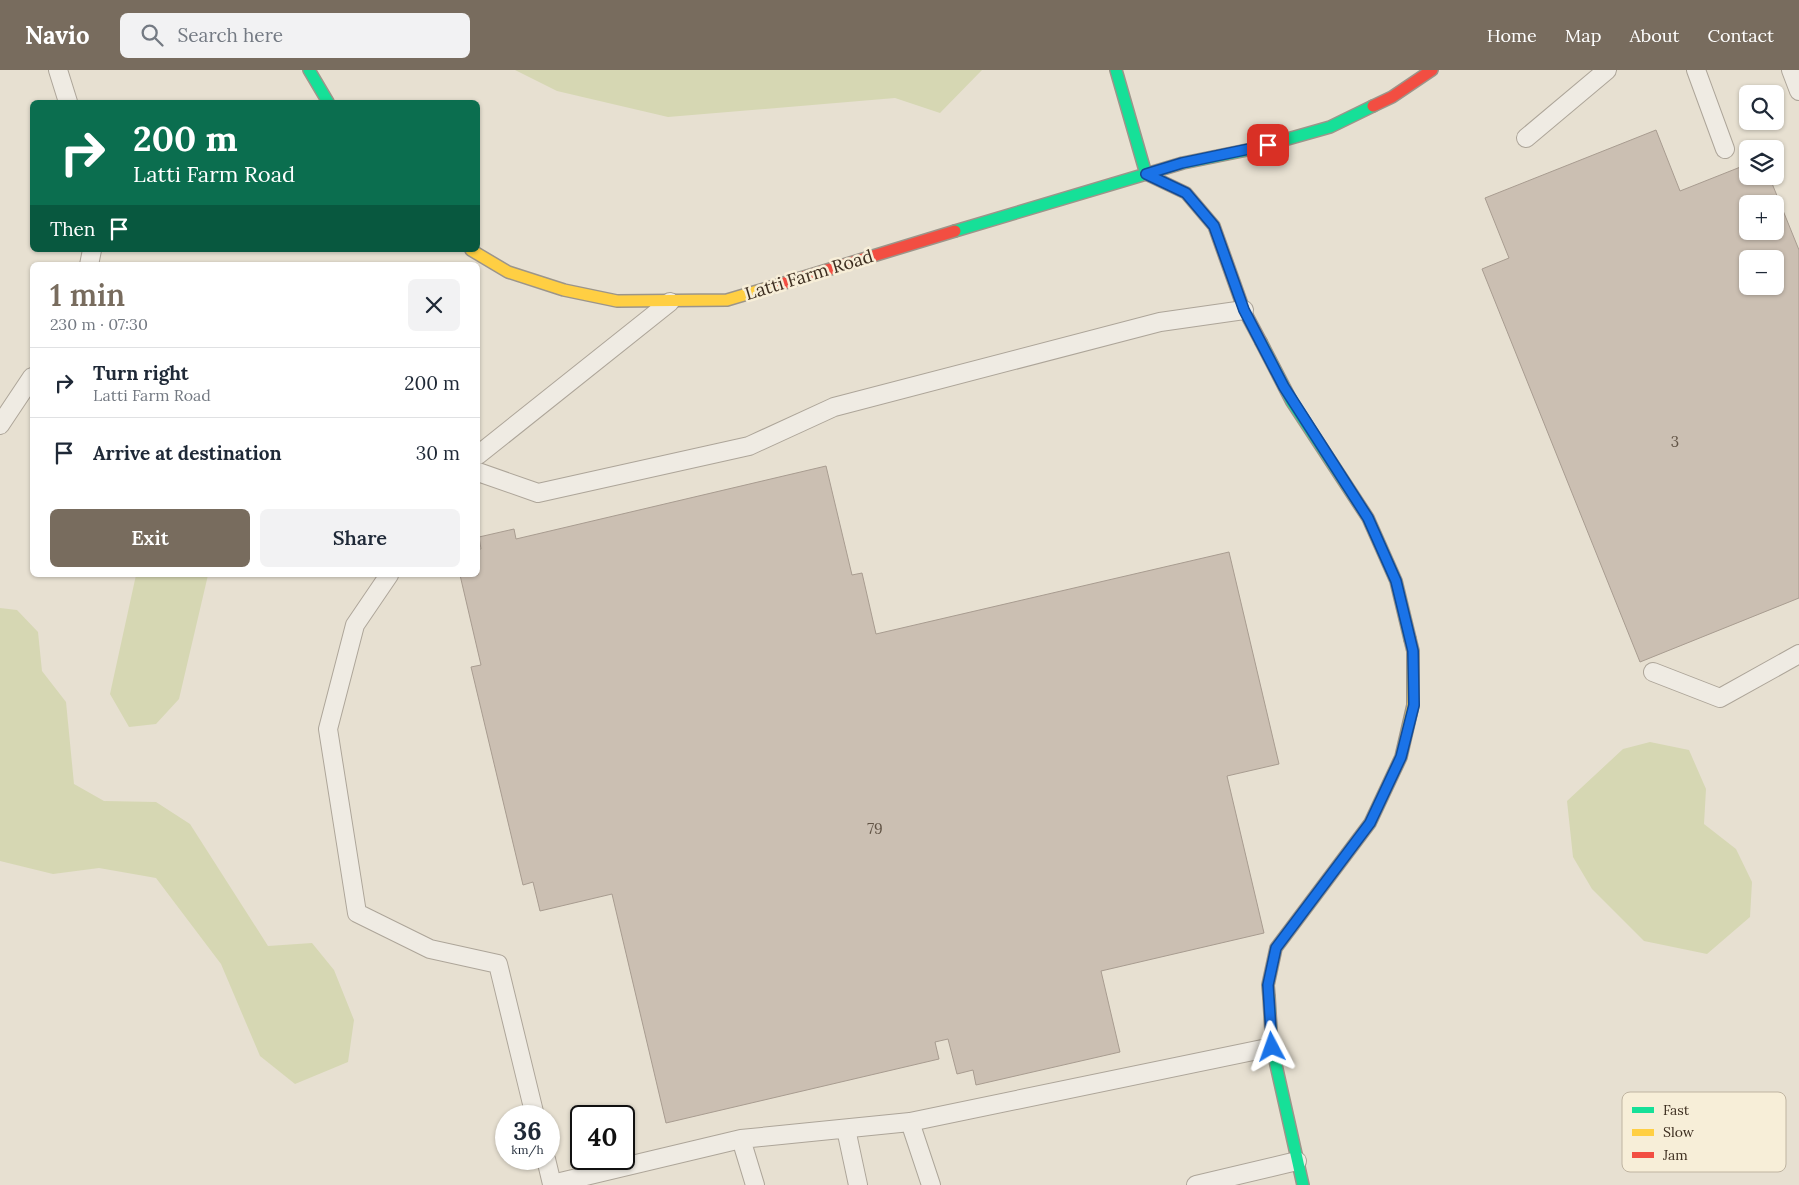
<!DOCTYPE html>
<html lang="en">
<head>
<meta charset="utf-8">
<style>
  :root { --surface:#fff; --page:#f2f2f3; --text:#1f2937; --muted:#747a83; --line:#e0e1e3; --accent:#786c5e }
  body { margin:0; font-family:Lora,serif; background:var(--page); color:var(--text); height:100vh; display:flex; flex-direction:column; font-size:19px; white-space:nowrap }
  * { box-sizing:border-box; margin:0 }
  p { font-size:16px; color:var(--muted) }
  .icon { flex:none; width:28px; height:28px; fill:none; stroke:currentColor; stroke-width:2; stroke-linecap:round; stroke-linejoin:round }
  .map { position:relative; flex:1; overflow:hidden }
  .panel { position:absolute; left:30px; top:192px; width:450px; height:315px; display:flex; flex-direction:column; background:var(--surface); border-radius:8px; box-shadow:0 1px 4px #0004 }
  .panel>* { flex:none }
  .hud { position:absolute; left:30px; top:30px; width:450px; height:152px; border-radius:8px; box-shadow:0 1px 4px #0004; background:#0b6e4f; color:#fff; overflow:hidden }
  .controls { position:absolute; left:1739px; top:15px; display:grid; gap:10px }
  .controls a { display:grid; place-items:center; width:45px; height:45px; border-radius:8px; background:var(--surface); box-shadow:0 1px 4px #0004; font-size:25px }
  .speed { position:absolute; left:495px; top:1035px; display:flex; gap:10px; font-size:25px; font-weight:700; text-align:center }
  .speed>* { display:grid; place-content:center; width:65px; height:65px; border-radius:50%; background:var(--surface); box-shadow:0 1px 4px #0004; line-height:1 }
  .speed small { font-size:12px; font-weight:400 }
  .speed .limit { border:2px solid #111; border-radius:8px; background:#fff; color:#111 }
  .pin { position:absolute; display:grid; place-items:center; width:42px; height:42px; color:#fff; margin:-21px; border-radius:10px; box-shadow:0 2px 8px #0006 }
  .me { position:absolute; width:55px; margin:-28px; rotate:356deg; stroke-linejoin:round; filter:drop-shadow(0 0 4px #0008) }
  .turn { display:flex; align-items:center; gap:18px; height:105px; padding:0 20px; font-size:22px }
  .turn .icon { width:65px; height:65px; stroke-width:2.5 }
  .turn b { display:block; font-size:35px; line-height:42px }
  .then { display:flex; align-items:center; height:48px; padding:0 20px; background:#0003; gap:10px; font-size:19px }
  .round { display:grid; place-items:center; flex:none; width:52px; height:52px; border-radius:8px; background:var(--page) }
  .summary { display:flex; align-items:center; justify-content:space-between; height:85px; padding:0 20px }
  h1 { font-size:30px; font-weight:600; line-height:38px; color:var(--accent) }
  .cta { display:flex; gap:10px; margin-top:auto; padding:10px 20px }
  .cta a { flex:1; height:58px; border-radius:8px; background:var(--accent); color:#fff; font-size:20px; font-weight:600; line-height:58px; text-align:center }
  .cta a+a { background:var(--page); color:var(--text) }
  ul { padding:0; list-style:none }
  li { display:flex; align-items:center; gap:15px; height:70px; padding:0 20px; border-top:1px solid var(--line) }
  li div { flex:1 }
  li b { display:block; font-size:19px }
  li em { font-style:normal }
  header { display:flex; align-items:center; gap:30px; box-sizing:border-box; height:70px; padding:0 25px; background:var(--accent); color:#fff }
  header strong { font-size:24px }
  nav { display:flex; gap:28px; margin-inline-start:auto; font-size:18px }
  .search { width:350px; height:45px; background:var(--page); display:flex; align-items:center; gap:12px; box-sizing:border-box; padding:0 18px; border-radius:8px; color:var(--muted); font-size:19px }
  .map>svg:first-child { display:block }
</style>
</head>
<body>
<header>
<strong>Navio</strong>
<div class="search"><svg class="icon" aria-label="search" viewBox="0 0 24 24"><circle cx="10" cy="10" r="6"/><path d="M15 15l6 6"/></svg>Search here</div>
<nav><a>Home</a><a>Map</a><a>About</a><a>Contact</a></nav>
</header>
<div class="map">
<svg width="1799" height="1115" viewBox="0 0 1799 1115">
  <rect width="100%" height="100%" fill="#e7e0d1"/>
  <path fill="#d6d7b3" d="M515,0h467l-42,43 -45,-15 -227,19 -111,-26z
    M136,505h72l-29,124 -23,25 -27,3 -19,-33z
    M0,538l17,2 21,22 4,39 24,31 8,82 30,17 52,1 34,22 78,122 44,-3 22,27 20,50 -6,42 -53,22 -35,-28 -39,-92 -65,-86 -57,-10 -46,6 -53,-13z
    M1650,672l39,8 17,39 -2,35 32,25 16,33 -2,35 -43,37 -63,-13 -52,-52 -19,-32 -6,-56 56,-52z"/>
  <path fill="#cbbfb2" stroke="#a89c90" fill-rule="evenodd" d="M1656,60l24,61 68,-27v12h21l30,74v348l-159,64 -158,-393 27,-11 -24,-60zM1748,134h27v27h-27zM1748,189h27v27h-27z
    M826,396l26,109 10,-2 14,61 353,-82 50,212 -52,12 37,157 -163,38 19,81 -144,33 -3,-15 -16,4 -9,-35 -13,3 4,17 -273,64 -54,-229 -72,17 -7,-29 -10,3 -52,-218 10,-2 -21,-90h18v-26h3l-2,-12 35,-8 2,10z"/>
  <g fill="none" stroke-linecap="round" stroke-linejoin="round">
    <defs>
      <path id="lane" d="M58,0l10,32
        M1696,0l29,79
        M1791,0l8,21
        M1526,68l81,-68
        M89,195l3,-15
        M0,355l32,-48
        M478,385l192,-153
        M478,402l60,21 211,-47 85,-39 326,-85 84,-12
        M389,505l-34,50 -27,104 29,184 73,36 68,15 37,152
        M1653,602l67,26 79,-44
        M910,1052l21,63
        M846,1059l12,56
        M741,1069l14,46
        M546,1089l6,25 189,-45 169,-17 362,-75
        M1196,1115l101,-24"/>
      <path id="fast" d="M309,0l19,32
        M1116,0l30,104
        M955,161l228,-68 69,-14 78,-22 43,-21
        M1261,272l31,60 76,116 28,63 14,58
        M1269,927l3,50 31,138"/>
      <path id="slow" d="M471,180l37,22 56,18 53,11 110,-1 54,-16
        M1269,927l-1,-12 8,-37 94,-125 31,-66 12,-52v-54l-3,-12"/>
      <path id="jam" d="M1373,36l19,-9 40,-27
        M1146,104l40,19 28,33 30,84 17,32
        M781,214l174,-53"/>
    </defs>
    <use href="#lane" stroke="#ada599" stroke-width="20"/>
    <use href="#fast" stroke="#9c958a" stroke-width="14"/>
    <use href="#slow" stroke="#9c958a" stroke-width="14"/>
    <use href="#jam" stroke="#9c958a" stroke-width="14"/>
    <use href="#lane" stroke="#efebe3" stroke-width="18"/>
    <use href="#fast" stroke="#16e098" stroke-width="11"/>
    <use href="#slow" stroke="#ffcf43" stroke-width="11"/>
    <use href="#jam" stroke="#f24e42" stroke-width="11"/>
  </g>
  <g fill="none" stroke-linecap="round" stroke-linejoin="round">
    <defs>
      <path id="route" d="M1268,75l-86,18 -36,11 40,19 28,33 30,84 40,77 84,131 28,63 17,70 1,54 -13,52 -31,66 -94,125 -8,37 4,62"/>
    </defs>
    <use href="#route" stroke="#114b97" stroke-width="12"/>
    <use href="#route" stroke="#1a73e8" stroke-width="9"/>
  </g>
  <g text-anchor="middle" stroke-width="5" stroke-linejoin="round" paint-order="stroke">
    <g font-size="15" fill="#605244">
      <text x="1675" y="377">3</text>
      <text x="875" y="764">79</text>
    </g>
    <g font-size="18" fill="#3d2e20" stroke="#f7eed8">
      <text transform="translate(809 205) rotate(-17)" y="6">Latti Farm Road</text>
    </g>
  </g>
  <rect x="1622" y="1022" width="164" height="80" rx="8" fill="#f7eed8" stroke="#bfb4a1" stroke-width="1"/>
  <rect x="1632" y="1037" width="22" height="6" fill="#16e098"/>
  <rect x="1632" y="1059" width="22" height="7" fill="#ffcf43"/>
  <rect x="1632" y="1082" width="22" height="6" fill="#f24e42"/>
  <g font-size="14" fill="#3d2e20">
    <text x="1663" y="1045">Fast</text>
    <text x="1663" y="1067">Slow</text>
    <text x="1663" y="1090">Jam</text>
  </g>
</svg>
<div class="controls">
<a><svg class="icon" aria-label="search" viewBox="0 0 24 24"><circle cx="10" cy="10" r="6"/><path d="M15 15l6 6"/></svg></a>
<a><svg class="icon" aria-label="layers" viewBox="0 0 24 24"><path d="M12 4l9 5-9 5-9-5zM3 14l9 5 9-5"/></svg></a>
<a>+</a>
<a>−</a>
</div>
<div class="speed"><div>36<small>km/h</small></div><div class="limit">40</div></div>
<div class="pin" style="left:1268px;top:75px;background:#d93025"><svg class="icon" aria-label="arrive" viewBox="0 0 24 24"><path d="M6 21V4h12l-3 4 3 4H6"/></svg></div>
<svg class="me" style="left:1272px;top:977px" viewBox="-20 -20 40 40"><path d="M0-17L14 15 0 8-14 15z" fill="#1a73e8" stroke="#fff" stroke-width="4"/></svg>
<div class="hud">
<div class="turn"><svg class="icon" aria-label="right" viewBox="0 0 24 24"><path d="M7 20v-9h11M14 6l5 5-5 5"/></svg><div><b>200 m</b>Latti Farm Road</div></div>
<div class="then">Then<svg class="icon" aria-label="arrive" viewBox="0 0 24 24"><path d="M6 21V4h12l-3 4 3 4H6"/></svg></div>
</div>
<section class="panel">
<div class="summary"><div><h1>1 min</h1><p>230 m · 07:30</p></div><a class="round"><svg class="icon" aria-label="close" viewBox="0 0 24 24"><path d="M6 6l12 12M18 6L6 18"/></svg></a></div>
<ul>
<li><svg class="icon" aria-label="right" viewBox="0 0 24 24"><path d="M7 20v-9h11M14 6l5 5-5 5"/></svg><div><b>Turn right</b><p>Latti Farm Road</p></div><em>200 m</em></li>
<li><svg class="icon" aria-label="arrive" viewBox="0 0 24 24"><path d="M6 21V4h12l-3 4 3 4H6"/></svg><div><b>Arrive at destination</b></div><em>30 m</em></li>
</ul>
<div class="cta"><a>Exit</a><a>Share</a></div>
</section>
</div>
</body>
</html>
